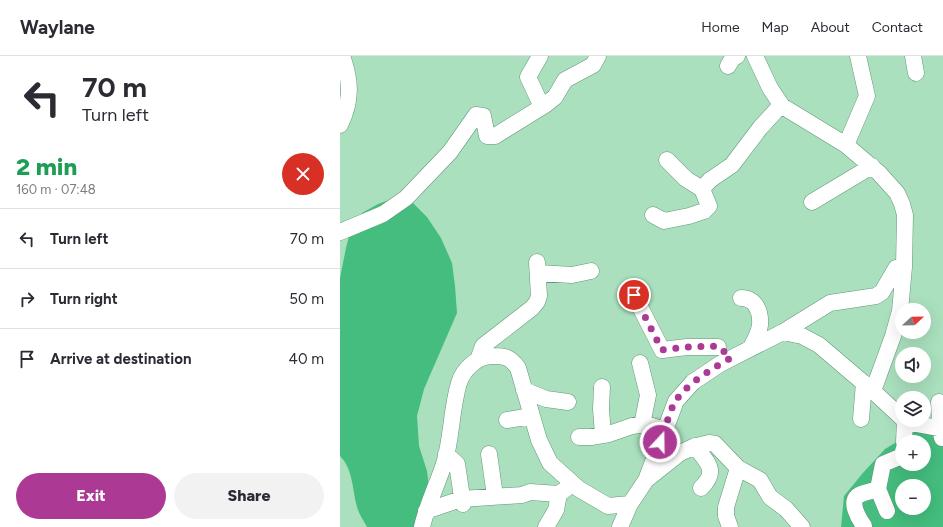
<!DOCTYPE html>
<html lang="en">
<head>
<meta charset="utf-8">
<style>
  :root { --surface:#fff; --page:#f2f2f3; --text:#2b2b33; --muted:#7c7c81; --line:#e1e1e2; --accent:#ac3a95 }
  body { margin:0; font-family:Figtree,sans-serif; background:var(--page); color:var(--text); height:100vh; display:flex; flex-direction:column; font-size:15px; white-space:nowrap }
  * { box-sizing:border-box; margin:0 }
  p { font-size:13px; color:var(--muted) }
  .icon { flex:none; width:22px; height:22px; fill:none; stroke:currentColor; stroke-width:2; stroke-linecap:round; stroke-linejoin:round }
  .map { position:relative; flex:1; overflow:hidden }
  .drawer { display:flex; flex-direction:column; background:var(--surface); width:340px }
  .drawer>* { flex:none }
  .banner { background:#fff; color:var(--text); overflow:hidden }
  .needle { width:26px; rotate:68deg }
  .controls { position:absolute; left:555px; top:247px; display:grid; gap:8px }
  .controls a { display:grid; place-items:center; width:36px; height:36px; border-radius:50%; background:var(--surface); box-shadow:0 4px 16px #0002; font-size:20px }
  .pin { position:absolute; display:grid; place-items:center; width:34px; height:34px; color:#fff; margin:-17px; border:2px solid #fff; border-radius:50%; box-shadow:0 1px 4px #0007 }
  .me { position:absolute; width:44px; margin:-22px; rotate:21deg; stroke-linejoin:round; filter:drop-shadow(0 0 3px #0008) }
  .turn { display:flex; align-items:center; gap:14px; height:84px; padding:0 16px; font-size:18px }
  .turn .icon { width:52px; height:52px; stroke-width:2.5 }
  .turn b { display:block; font-size:28px; line-height:34px }
  .round { display:grid; place-items:center; flex:none; width:42px; height:42px; border-radius:21px; background:var(--page) }
  .summary { display:flex; align-items:center; justify-content:space-between; height:68px; padding:0 16px }
  h1 { font-size:24px; font-weight:800; line-height:30px; color:#1e9e55 }
  .cta { display:flex; gap:8px; margin-top:auto; padding:8px 16px }
  .cta a { flex:1; height:46px; border-radius:24px; background:var(--accent); color:#fff; font-size:16px; font-weight:800; line-height:46px; text-align:center }
  .cta a+a { background:var(--page); color:var(--text) }
  ul { padding:0; list-style:none }
  li { display:flex; align-items:center; gap:12px; height:60px; padding:0 16px; border-top:1px solid var(--line) }
  li div { flex:1 }
  li b { display:block; font-size:15px }
  li em { font-style:normal }
  header { display:flex; align-items:center; gap:24px; box-sizing:border-box; height:56px; padding:0 20px; background:var(--surface); border-bottom:1px solid var(--line) }
  header strong { font-size:19px }
  nav { display:flex; gap:22px; margin-inline-start:auto; font-size:14px }
  main { display:flex; flex:1; min-height:0 }
  .map>svg:first-child { display:block }
</style>
</head>
<body>
<header>
<strong>Waylane</strong>
<nav><a>Home</a><a>Map</a><a>About</a><a>Contact</a></nav>
</header>
<main>
<section class="drawer">
<div class="banner">
<div class="turn"><svg class="icon" aria-label="left" viewBox="0 0 24 24"><path d="M17 20v-9H6M10 6l-5 5 5 5"/></svg><div><b>70 m</b>Turn left</div></div>
</div>
<div class="summary"><div><h1>2 min</h1><p>160 m · 07:48</p></div><a class="round" style="background:#d93025;color:#fff"><svg class="icon" aria-label="close" viewBox="0 0 24 24"><path d="M6 6l12 12M18 6L6 18"/></svg></a></div>
<ul>
<li><svg class="icon" aria-label="left" viewBox="0 0 24 24"><path d="M17 20v-9H6M10 6l-5 5 5 5"/></svg><div><b>Turn left</b></div><em>70 m</em></li>
<li><svg class="icon" aria-label="right" viewBox="0 0 24 24"><path d="M7 20v-9h11M14 6l5 5-5 5"/></svg><div><b>Turn right</b></div><em>50 m</em></li>
<li><svg class="icon" aria-label="arrive" viewBox="0 0 24 24"><path d="M6 21V4h12l-3 4 3 4H6"/></svg><div><b>Arrive at destination</b></div><em>40 m</em></li>
</ul>
<div class="cta"><a>Exit</a><a>Share</a></div>
</section>
<div class="map">
<svg width="603" height="471" viewBox="0 0 603 471">
  <rect width="100%" height="100%" fill="#aae0be"/>
  <path fill="#44bd7e" fill-rule="evenodd" d="M57,141l16,6 14,14 14,21 11,25 3,23 2,27 -33,76 -7,27 2,30 8,25 4,34 -5,22h-59c-3,-6 -7,-11 -9,-17 -6,-18 -4,-40 -18,-54v-178l6,-30 5,-20 11,-15 16,-9z
    M603,350v121h-102l3,-31 18,-22 23,-25 32,-19 17,-12zM562,386h22v22h-22zM562,430h22v22h-22z"/>
  <g fill="none" stroke-linecap="round" stroke-linejoin="round">
    <defs>
      <path id="minor" d="M200,0l-12,21 14,30
        M415,0l15,32 12,18 64,39 33,28 18,20 5,11 3,11 -1,52 -4,44 -7,25 -20,55
        M573,0l3,17
        M388,10l4,-7 5,-3
        M0,69c12,-24 11,-45 2,-69
        M506,89l21,-49 -9,-40
        M327,104l19,19 16,10
        M472,146l60,-36
        M313,159l11,6 25,-5 15,-5 5,-5 -7,-17 8,-9 22,-15 28,-37 21,-23
        M0,176l43,-18 23,-16 44,-46 26,-37 7,1 4,20h8l50,-31 10,-8 10,-17 28,-15 5,-9
        M198,217l34,2 19,-4
        M294,239l28,55 25,-3h31
        M401,242c15,0 20,14 19,27 -1,8 -6,17 -10,24
        M443,276l19,4 17,9 54,46 29,27
        M138,304l5,-14 49,-38 5,-6 2,-6 -2,-34
        M300,307l8,32 -6,30
        M262,331l-1,22 2,26
        M184,334l22,9 22,3
        M599,346c1,13 0,25 3,36
        M521,363l3,-36
        M167,364l25,-4
        M565,364l6,3 32,6
        M239,381h12l18,-3 23,-8 13,-2 20,6
        M564,386l1,-21
        M355,390c12,17 24,24 6,42
        M106,398l11,10 6,40
        M149,398l6,42
        M306,424l34,-27 13,-6 16,-4 6,1 23,24 22,12 10,17 16,12 16,18
        M86,455l35,-12 61,-4 8,-3 29,2
        M547,455l-9,-22 5,-25 19,-8
        M524,470c-5,-7 -16,-25 -5,-31 6,-3 13,-4 19,-6
        M82,471c5,-22 15,-42 22,-63 8,-26 7,-55 15,-81 4,-14 19,-27 33,-27 14,0 18,1 26,12l21,72 11,23 29,26 29,17 22,-2 16,-24 30,-79 17,-19 27,-18 63,-32 47,-29 46,-7 6,-4 14,-24 8,-1
        M206,471l10,-17 3,-16 8,-6
        M280,471l10,-23
        M390,471l-4,-11v-9l12,-39"/>
    </defs>
    <use href="#minor" stroke="#649778" stroke-width="17"/>
    <use href="#minor" stroke="#fff" stroke-width="16"/>
  </g>
  <g fill="none" stroke-linecap="round" stroke-linejoin="round">
    <path stroke="#ac3a95" stroke-width="7" stroke-dasharray="0 12.6" d="M294,239l28,55 25,-3 31,-1 13,12c-17,9 -46,27 -56,44 -6,10 -10,29 -15,40"/>
  </g>
</svg>
<div class="controls">
<a><svg class="needle" viewBox="-14 -14 28 28"><path d="M0-13l5 13h-10z" fill="#e53935"/><path d="M0 13l5-13h-10z" fill="#7c7c81"/></svg></a>
<a><svg class="icon" aria-label="sound" viewBox="0 0 24 24"><path d="M4 9h4l5-4v14l-5-4H4zM17 9q2 3 0 6"/></svg></a>
<a><svg class="icon" aria-label="layers" viewBox="0 0 24 24"><path d="M12 4l9 5-9 5-9-5zM3 14l9 5 9-5"/></svg></a>
<a>+</a>
<a>−</a>
</div>
<div class="pin" style="left:294px;top:239px;background:#d93025"><svg class="icon" aria-label="arrive" viewBox="0 0 24 24"><path d="M6 21V4h12l-3 4 3 4H6"/></svg></div>
<svg class="me" style="left:320px;top:386px" viewBox="-20 -20 40 40"><circle r="17" fill="#ac3a95" stroke="#fff" stroke-width="3"/><path d="M0-11L8 9 0 5-8 9z" fill="#fff"/></svg>
</div>
</main>
</body>
</html>
